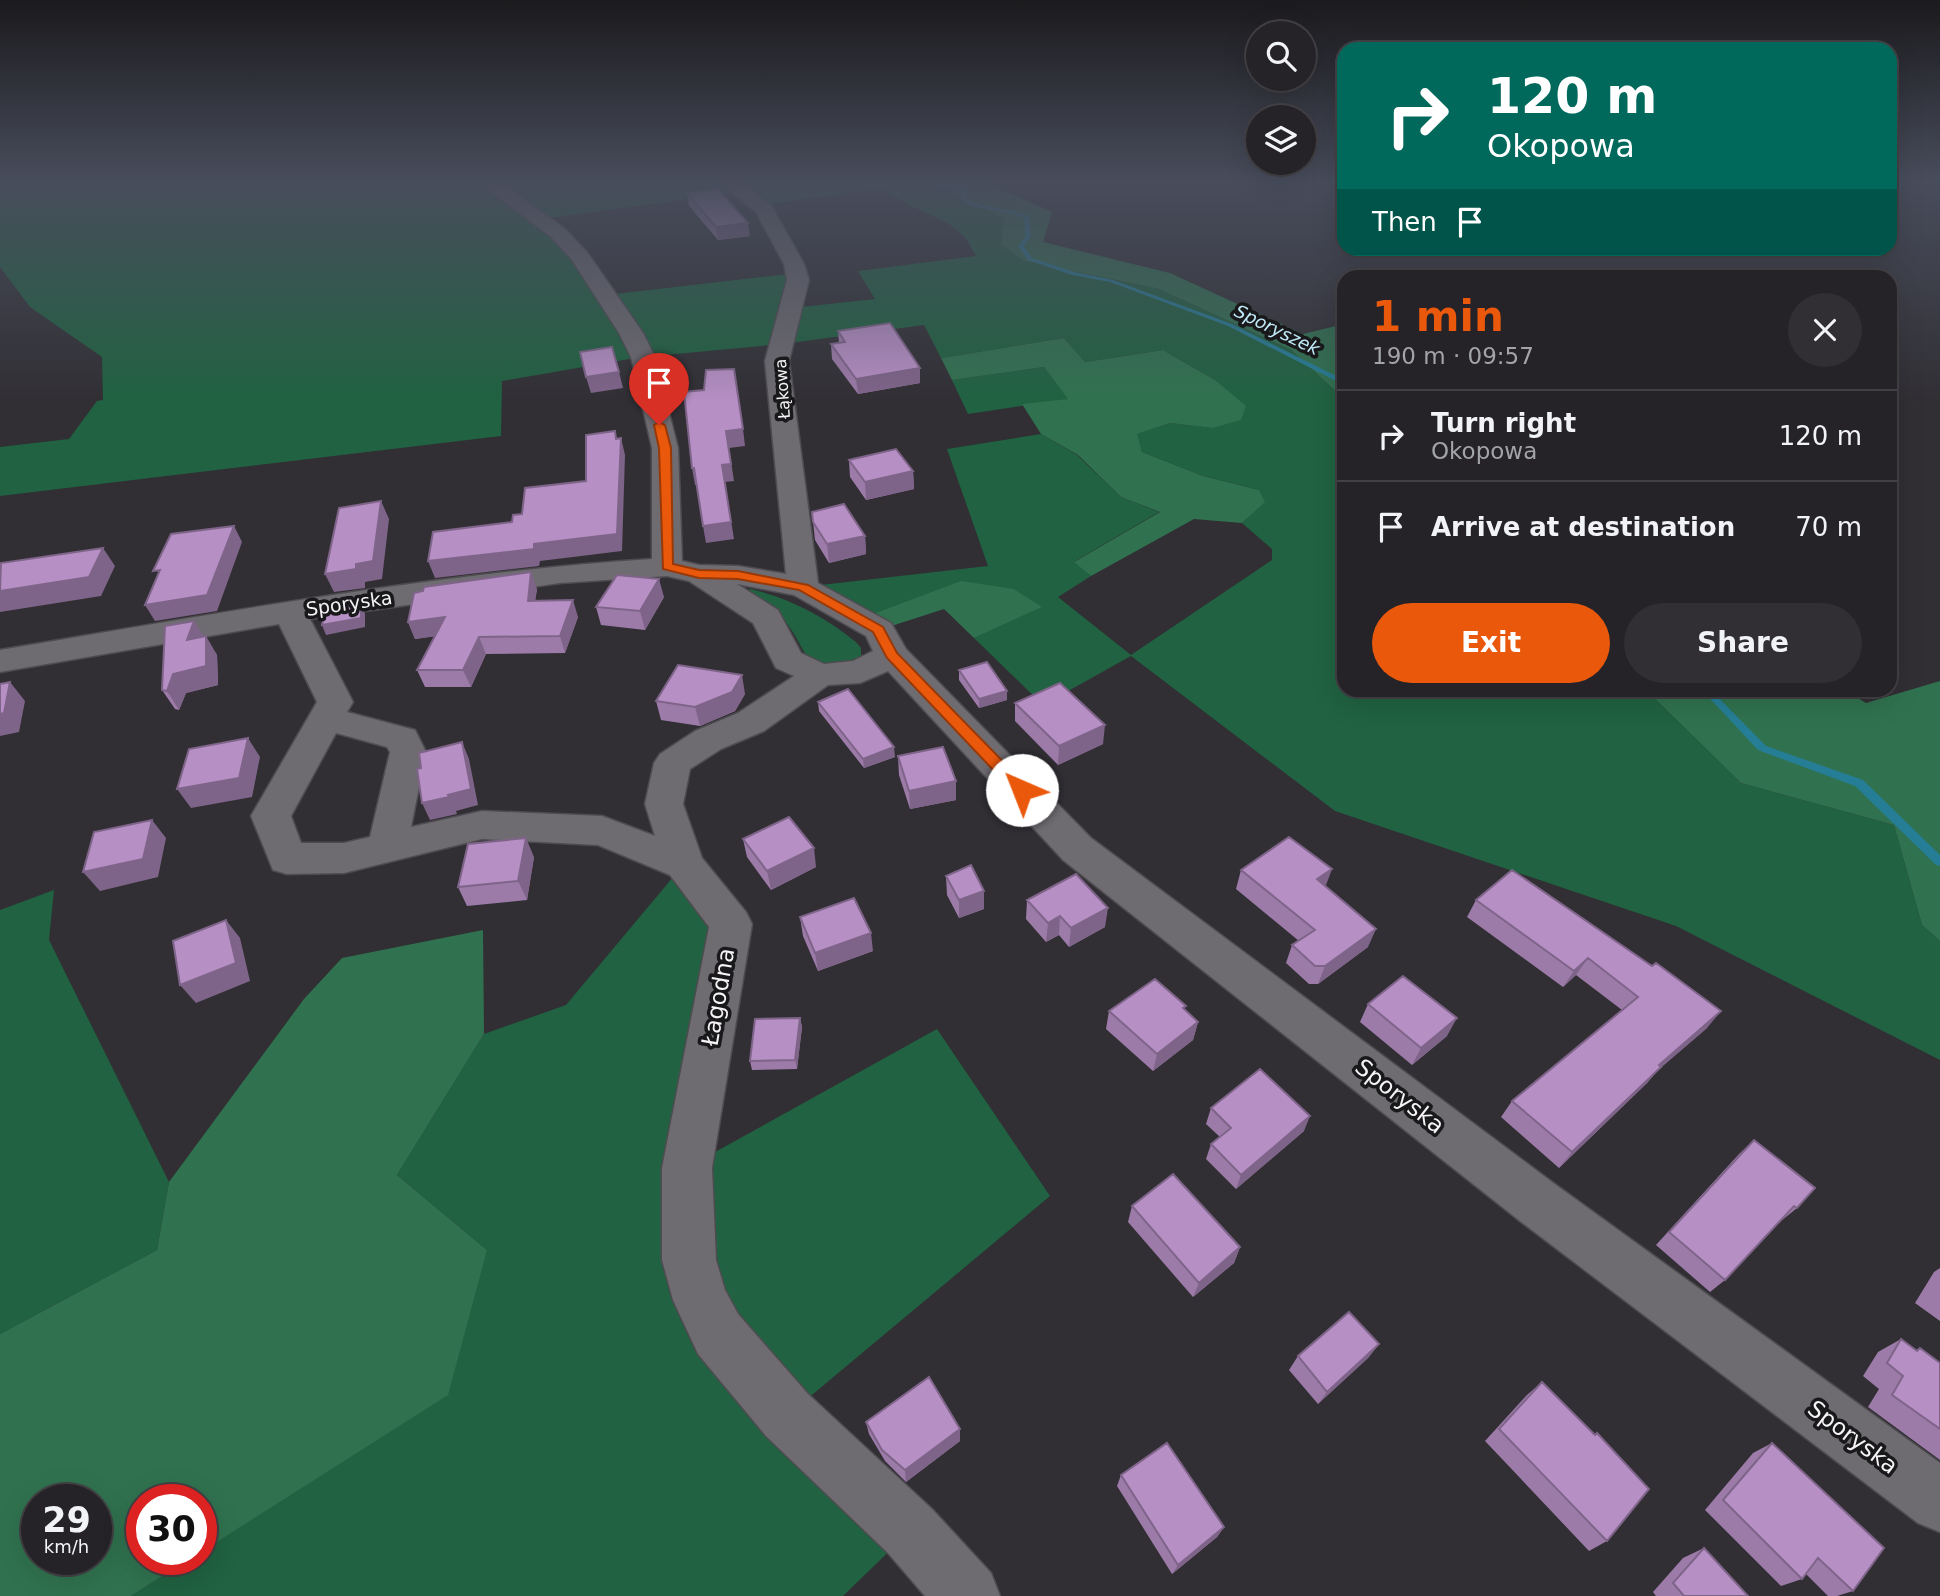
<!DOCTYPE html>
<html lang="en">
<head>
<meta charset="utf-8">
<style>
  :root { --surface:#252327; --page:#312f33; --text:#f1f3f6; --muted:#a3a4a7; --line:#424044; --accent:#ea580c }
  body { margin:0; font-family:"DejaVu Sans",sans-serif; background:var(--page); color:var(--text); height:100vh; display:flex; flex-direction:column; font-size:26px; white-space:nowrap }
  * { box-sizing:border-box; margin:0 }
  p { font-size:23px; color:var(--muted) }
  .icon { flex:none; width:38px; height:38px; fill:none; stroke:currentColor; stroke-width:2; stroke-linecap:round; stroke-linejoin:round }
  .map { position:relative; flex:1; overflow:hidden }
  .panel { position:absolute; left:1337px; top:270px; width:560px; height:427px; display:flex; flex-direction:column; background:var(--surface); border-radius:21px; box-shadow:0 7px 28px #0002,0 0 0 2px var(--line) }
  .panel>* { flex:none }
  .hud { position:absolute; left:1337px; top:42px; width:560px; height:214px; border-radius:21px; box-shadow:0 7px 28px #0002,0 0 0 2px var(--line); background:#00695c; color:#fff; overflow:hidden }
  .tools { position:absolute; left:1246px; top:21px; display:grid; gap:14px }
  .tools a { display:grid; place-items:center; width:70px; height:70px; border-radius:50%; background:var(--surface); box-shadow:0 7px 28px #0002,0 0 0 2px var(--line); font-size:35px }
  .speed { position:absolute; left:21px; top:1484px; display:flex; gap:14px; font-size:35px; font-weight:700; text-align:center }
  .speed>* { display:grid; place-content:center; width:91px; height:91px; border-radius:50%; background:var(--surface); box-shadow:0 7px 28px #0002,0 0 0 2px var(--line); line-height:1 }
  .speed small { font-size:18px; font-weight:400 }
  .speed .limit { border:10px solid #d22; background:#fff; color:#111 }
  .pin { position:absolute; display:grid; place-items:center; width:60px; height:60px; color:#fff; margin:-72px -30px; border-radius:50% 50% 50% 0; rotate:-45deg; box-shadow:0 0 7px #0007 }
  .pin .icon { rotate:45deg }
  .me { position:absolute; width:77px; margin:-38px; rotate:316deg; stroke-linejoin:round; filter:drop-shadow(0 0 5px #0008) }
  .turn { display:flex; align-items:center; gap:24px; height:147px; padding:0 35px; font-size:32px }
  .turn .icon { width:91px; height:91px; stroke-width:2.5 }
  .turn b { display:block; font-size:49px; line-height:60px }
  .then { display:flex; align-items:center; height:66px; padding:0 35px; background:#0003; gap:14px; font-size:26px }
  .round { display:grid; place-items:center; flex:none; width:74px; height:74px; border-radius:37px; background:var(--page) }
  .head { display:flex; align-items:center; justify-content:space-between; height:119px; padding:0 35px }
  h1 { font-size:42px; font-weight:800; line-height:52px; color:var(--accent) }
  .cta { display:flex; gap:14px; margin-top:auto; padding:14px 35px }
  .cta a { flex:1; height:80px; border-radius:42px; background:var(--accent); color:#fff; font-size:28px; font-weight:800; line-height:80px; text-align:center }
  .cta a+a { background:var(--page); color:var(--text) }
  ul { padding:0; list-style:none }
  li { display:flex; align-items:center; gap:21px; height:91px; padding:0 35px; border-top:2px solid var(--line) }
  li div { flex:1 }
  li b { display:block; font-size:26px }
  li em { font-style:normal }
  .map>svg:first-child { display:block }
</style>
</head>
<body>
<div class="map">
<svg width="1940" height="1596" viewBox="0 0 1940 1596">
  <rect width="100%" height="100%" fill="#312f34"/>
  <path fill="#206241" d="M0,179h710l24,14 -186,25 4,15 21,24 62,101 -133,23 -1,55 -501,60v-49l69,-8 28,-38 6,-1 -1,-43 -72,-50 -30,-40z
    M720,179h208l77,40 -4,26 23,16 135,28 132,61 53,49v291h302l95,93 153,42 28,100 18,16v119l-264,-134 -341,-115 -204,-155 -88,49 -69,-67 67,-31 -27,-18 -154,30 -57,-32 185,-21 -41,-117 94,-15 36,21 44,42 38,15 -84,49 16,15 -33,21 73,58 141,-95v-11l-30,-26 22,-21 -5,-12 -56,-14 -61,-24 -6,-18 34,-11 43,5 2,-48 -52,-30 -78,12 -21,-24 -123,20 -17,-33 -142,19 -139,13 -37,-62 190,-22 -4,35 83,-9 -17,-28 118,-15 -10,-18 -18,-15 -39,-18 -26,-16 -117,15z
    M1044,367l25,32 -101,15 -16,-34z
    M751,589c38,9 75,28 105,53l5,6v8l-5,6c-63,6 -42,-7 -75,-46 -8,-10 -24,-17 -36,-25z
    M684,864l47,60 -43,243 249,-138 113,167 -262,219 122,116 -67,65h-712l58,-37h12v-7l286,-302 -90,-75 87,-141 82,-29z
    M54,890l-5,50 120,242 -12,68 -157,84v-424z"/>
  <path fill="#30724f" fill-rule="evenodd" d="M928,179h50l74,33 -9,30 127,31 133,61 41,-10v75l-53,-49 -132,-61 -135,-28 -23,-16 3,-26z
    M1064,338l21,24 78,-12 52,30 31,26 -5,14 -29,8 -42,-5 -33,11 5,18 61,24 56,14 6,12 -23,21 -48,-4 -103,57 -17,-14 86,-50 -39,-15 -43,-42 -37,-21 -19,-30 46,-5 -24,-32 -92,13 -11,-22z
    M961,581l53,8 28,18 -68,31 -30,-29 -65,21 -19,-11z
    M1940,681v260l-18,-16 -28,-100 -153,-42 -95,-93h198l22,13z
    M483,930l1,104 -87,141 90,75 -39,145 -247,157v-52h-59v59h47l-58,37h-131v-262l157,-84 12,-68 135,-183 38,-41zM37,1500h59v59h-59z"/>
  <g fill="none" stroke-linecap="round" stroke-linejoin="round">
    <path fill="#267e96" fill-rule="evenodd" d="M927,179h4l4,4 34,8 -3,8c20,9 42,9 63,17l2,21 -7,9 8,12 43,14 38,8 119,44 112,56v5l-116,-59 -118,-44 -38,-7 -44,-15 -10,-14 7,-9 -1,-19c-20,-9 -44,-6 -64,-18l4,-7 -33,-8z
      M1702,690h9l55,56 97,34 77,75v11l-4,-1 -81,-79 -97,-36z"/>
    <defs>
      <path id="minor" d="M715,179h20l36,26 33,59 5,16 -20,81 29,222 73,40 15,26 185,189 465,347 384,278v69l-22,-9 -398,-302 -457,-361 -175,-189 -28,12 -32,2 -64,46 -43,18 -31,20 -7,35 19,54 44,54 6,12 -40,244 4,92 9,30 13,24 70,80 124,115 59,64 9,23h-75l-37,-43 -122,-117 -68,-82 -25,-54 -11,-40v-92l47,-241 -39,-52 -72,-30 -116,-6 -138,34 -57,1 -14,-4 -22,-54 66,-114 -38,-78 -279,48v-22c216,-36 433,-77 652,-91v-111l-21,-91 -12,-24 -47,-73 -21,-23 -60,-45 -3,-4 3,-4h12l62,45 22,23 56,81 12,24 23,91 4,113 17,4 39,1 48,8 -21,-213 22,-81 -3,-16 -28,-52zM667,576l22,5 64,42 23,45 18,8 -56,37 -43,18 -35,23 -6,9 -9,41 10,32 -53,-20 -120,-5 -71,16 15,-75 -11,-22 -68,-18 6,-10 -43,-83 250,-36zM737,584l57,11 72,41 7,15 -20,10 -29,3 -23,-11 -23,-43zM336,733l51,14 3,5 -20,85 -26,6h-43l-10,-27z"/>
    </defs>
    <use href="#minor" stroke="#4e4c50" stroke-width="3"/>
    <use href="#minor" fill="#6e6b71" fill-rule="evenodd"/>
  </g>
  <path fill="#9d7ba9" d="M687,193l63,43 -32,4 -29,-34z
    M838,331l82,37v15l-62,11 -26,-35 -1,-15 8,-1z
    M849,460l64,11 1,18 -48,11 -16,-23z
    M812,512l53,24 1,18 -37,9 -14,-23z
    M537,589l-2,11 43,17 -13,36 -79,1 -15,33h-46l-8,-17 18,-34 -20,3 -7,-17z
    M664,597l-19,33 -44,-5 -5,-18z
    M204,636l13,19 1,30 -32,8 -7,17 -4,-1 -13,-19z
    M959,670l48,30 -28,8 -20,-28z
    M745,694l-10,17 -35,15 -39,-6 -5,-19z
    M818,702l77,55 -31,11 -45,-57z
    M1015,703l88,41 -45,21 -43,-44z
    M898,756l58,44 -46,9 -11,-34z
    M743,839l73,28 -45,23 -24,-33z
    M534,857l-7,43 -60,6 -9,-19z
    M1241,870l85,16 42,61 -50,37h-9l-23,-21 6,-18 7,-4 -63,-52z
    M1512,870l195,158 -49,42 -11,13 -88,85 -58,-51 11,-16 110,-91 -46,-35 -13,12 -96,-70 9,-17z
    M946,876l38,33 -25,9 -12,-23z
    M1027,900l78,27 -36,20 -10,-12 -13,7 -20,-23z
    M800,917l73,34 -55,20 -15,-35z
    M1368,1004l79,32 -35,29 -52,-43z
    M1185,1010l13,12 -5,18 -40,31 -47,-42 3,-18z
    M800,1018l2,9 -5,42 -45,1 -2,-9z
    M1211,1108l93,23 -68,58 -30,-30 5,-15 9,-7 -14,-13z
    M1754,1140l43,68 -16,13h-1l-55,59 -15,12 -54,-47 83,-91z
    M1132,1206l108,41 -6,16 -41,34 -65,-75z
    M1940,1268v53l-25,-18 19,-31z
    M1901,1339l15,11 4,-2 20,15v97l-72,-53 11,-18 -16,-13 15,-24z
    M1379,1344l-11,14 -50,46 -29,-34 9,-14z
    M1542,1382l65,159 -18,10 -104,-110 42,-46z
    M866,1422l94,19 -54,41 -21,-21 -16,-27z
    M1772,1443l81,148 -16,5h-9l-22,-22 -4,5 -21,7 -76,-76 48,-57z
    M1121,1475l103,52 -7,10 -45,37 -55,-88z
    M1704,1548l44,48h-92l-3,-4 30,-34z"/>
  <path fill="#7f6489" d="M748,223l2,13 -32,4 -2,-13z
    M920,368v15l-62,11 -2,-15z
    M619,372l4,16 -32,5 -5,-16z
    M743,429l2,17 -16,2 5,33 -9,1 9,57 -28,4 -3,-17 23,-95z
    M621,438l4,17 -3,96 -82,10 -1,5 -104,12 -7,-17 106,-17z
    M692,468h2l4,17h-3z
    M913,471l1,18 -48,11 -1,-18z
    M381,501l8,18 -7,60 -17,3v6l-31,4 -9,-18 31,-10z
    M234,526l8,16 -25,69 -62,10 -10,-16z
    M865,536l1,18 -37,9 -2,-19z
    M103,548l12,18 -14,30 -101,16v-21z
    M531,572l6,17 -4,28 -5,-16z
    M659,579l5,18 -19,33 -5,-19z
    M573,600l5,17 -13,36 -5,-17z
    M361,604l4,10v13l-39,8 -4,-10z
    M445,617l7,17 -37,5 -7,-17z
    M194,621l12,18v-3l11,19 1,30 -32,8 -7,17 -12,-19z
    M479,637l7,17 -15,33 -8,-17z
    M742,675l3,19 -10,17 -35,15 -5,-19z
    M10,682l15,19 -6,31 -19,4v-22z
    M1007,691v9l-28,8v-9z
    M1105,725l-2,19 -45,21 1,-19z
    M248,738l12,19 -8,40 -61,11 -14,-19z
    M462,742l7,17 9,46 -22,6 1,3 -27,6 -8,-17 26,-8z
    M894,747l1,10 -31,11 -1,-9z
    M956,781v19l-46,9 -1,-18z
    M152,820l14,18 -8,39 -58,14 -17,-19z
    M526,838l8,19 -7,43 -9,-19z
    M814,848l2,19 -45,23 -4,-19z
    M1332,869l-7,19 -8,-9z
    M984,891v18l-25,9v-18z
    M1108,908l-3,19 -36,20 2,-19z
    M1060,916l-1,19 -13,7 2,-19z
    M226,920l14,18 10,43 -54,22 -16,-18z
    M1376,929l-8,18 -50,37 7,-18z
    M871,933l2,18 -55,20 -3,-18z
    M1588,958l-12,17 -13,12 11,-16z
    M1721,1011l-14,17 -49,42 -11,13 -88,85 13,-16 87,-87z
    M800,1018l2,9 -5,42 -2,-9z
    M1457,1018l-10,18 -35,29 9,-17z
    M1198,1022l-5,18 -40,31 4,-17z
    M1310,1116l-6,15 -68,58 5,-14z
    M1240,1247l-6,16 -41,34 6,-14z
    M1379,1344l-11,14 -50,46 9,-12z
    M960,1429v12l-54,41 -1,-12z
    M1224,1527l-7,10 -45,37 6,-9z"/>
  <path fill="#b68fc4" stroke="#7f6489" stroke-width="2" d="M718,189l30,34 -32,4 -29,-34z
    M890,323l30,45 -64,11 -25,-35 14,-2 -7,-11z
    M612,347l7,25 -33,5 -6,-25z
    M734,369l9,60 -17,2 5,33 -9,1 9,57 -28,4 -9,-58h-2l-8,-76 20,-2 2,-20z
    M615,431l1,8 5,-1 -4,96 -83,10v5l-106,12 5,-29 79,-10 1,-7 9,-1 3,-26 61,-7v-46z
    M896,449l17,22 -48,11 -16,-22z
    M381,501l-8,60 -17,3v5l-31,5 14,-66z
    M844,504l21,32 -38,8 -14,-22 -1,-10z
    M234,526l-27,69 -62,10 15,-35 -7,1 18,-37z
    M103,548l-14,29 -89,14 1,-28z
    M531,572l-3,29 45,-1 -13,36 -81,1 -16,33h-46l28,-53 -37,5 6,-29 9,-2 1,-4z
    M617,575l42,4 -19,32 -44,-4z
    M361,604v14l-39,7 3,-15z
    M194,621l-7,19 19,-4v30l-33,8 -6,17 -5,-1 3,-64z
    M987,662l20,29 -28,8 -20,-29z
    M678,665l64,10 -10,17 -37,15 -39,-6z
    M10,682l-6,31 -4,1v-30z
    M1060,683l45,42 -46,21 -44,-43z
    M848,689l46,58 -31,12 -45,-57z
    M248,738l-9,40 -62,11 12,-40z
    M462,742l9,47 -23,6 1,2 -27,6 -5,-34 4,-1 -2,-15z
    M943,747l13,34 -47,10 -11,-35z
    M789,817l25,31 -47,23 -24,-32z
    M152,820l-9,39 -60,13 11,-40z
    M1289,837l43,32 -15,10 59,50 -51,37h-10l-23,-21 23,-15 -74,-60z
    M526,838l-8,43 -60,6 10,-43z
    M971,865l13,26 -25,9 -13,-24z
    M1512,870l140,96 4,-3 65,48 -62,54 2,2 -89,85 -60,-51 126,-104 -50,-39 -14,13 -98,-71z
    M1076,874l32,34 -37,20 -11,-12 -12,7 -21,-23z
    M854,898l17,35 -56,20 -15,-36z
    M226,920l10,43 -56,22 -7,-44z
    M1403,976l54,42 -36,30 -53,-44z
    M1155,979l31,27 -3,2 15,14 -41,32 -48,-43z
    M800,1018l-5,42 -45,1 5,-42z
    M1260,1069l50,47 -69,59 -30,-31 20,-16 -20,-20z
    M1754,1140l61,48 -18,20 -3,-2 -69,74 -56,-48z
    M1173,1174l67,73 -41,36 -67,-77z
    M1349,1312l30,32 -52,48 -29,-36z
    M1901,1339l16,12 3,-3 20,15v66l-48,-34 11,-19 -16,-13z
    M929,1377l31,52 -55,41 -23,-20 -16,-28z
    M1542,1382l53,53 2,-2 52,56 -42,52 -108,-112z
    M1167,1443l57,84 -46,38 -57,-90z
    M1772,1443l112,105 -31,43 -35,-33 -16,21 -79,-79z
    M1704,1548l44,48h-64l-11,-13z"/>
  <linearGradient id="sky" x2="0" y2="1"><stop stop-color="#1b1a1d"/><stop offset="0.45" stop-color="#484d5c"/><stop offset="1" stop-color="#484d5c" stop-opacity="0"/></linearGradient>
  <rect width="1940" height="402" fill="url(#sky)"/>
  <path fill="#ea580c" stroke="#983908" stroke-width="2" d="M659,422l6,3 6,23 2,116 26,6 39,1 70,14 75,42 14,26 130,133 3,4 -3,4h-11l-129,-136 -14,-26 -74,-42 -61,-11 -39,-1 -36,-9 -4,-121 -5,-23z"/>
  <g text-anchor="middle" stroke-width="7" stroke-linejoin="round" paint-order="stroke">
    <g font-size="16" fill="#f5f3f6" stroke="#19181a">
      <text transform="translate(782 389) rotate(-94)" y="6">Łąkowa</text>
    </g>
    <g font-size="18" font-style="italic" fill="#bfe9f7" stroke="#19181a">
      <text transform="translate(1277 330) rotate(26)" y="6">Sporyszek</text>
    </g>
    <g font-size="19" fill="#f5f3f6" stroke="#19181a">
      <text transform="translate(349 603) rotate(-8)" y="7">Sporyska</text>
    </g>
    <g font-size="23" fill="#f5f3f6" stroke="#19181a">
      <text transform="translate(718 997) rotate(-80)" y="8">Łagodna</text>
      <text transform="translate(1400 1096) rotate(38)" y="8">Sporyska</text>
      <text transform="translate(1853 1437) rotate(37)" y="8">Sporyska</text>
    </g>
  </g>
</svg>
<div class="tools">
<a><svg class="icon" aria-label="search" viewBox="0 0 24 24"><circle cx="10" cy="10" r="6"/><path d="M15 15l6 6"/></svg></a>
<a><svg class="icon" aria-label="layers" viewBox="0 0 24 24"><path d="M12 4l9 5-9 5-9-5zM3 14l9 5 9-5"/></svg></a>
</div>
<div class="speed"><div>29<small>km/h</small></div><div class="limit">30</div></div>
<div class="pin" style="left:659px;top:425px;background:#d93025"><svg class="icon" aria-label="arrive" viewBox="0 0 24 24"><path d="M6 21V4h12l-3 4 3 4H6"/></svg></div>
<svg class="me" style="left:1022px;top:790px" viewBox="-20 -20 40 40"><circle r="19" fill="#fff"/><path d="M0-13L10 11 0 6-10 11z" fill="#ea580c"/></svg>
<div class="hud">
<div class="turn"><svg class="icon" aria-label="right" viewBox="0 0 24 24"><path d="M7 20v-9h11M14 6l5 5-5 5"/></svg><div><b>120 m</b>Okopowa</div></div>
<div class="then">Then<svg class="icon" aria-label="arrive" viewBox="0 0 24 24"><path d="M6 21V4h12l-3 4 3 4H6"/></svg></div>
</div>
<section class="panel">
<div class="head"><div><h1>1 min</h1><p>190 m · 09:57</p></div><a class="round"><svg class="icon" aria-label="close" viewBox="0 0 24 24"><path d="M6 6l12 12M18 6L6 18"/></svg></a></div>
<ul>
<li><svg class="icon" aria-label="right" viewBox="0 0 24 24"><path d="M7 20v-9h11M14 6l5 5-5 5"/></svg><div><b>Turn right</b><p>Okopowa</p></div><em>120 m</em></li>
<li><svg class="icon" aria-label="arrive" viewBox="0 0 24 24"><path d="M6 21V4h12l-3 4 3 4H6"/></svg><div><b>Arrive at destination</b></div><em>70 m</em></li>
</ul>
<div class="cta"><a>Exit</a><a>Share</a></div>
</section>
</div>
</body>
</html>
